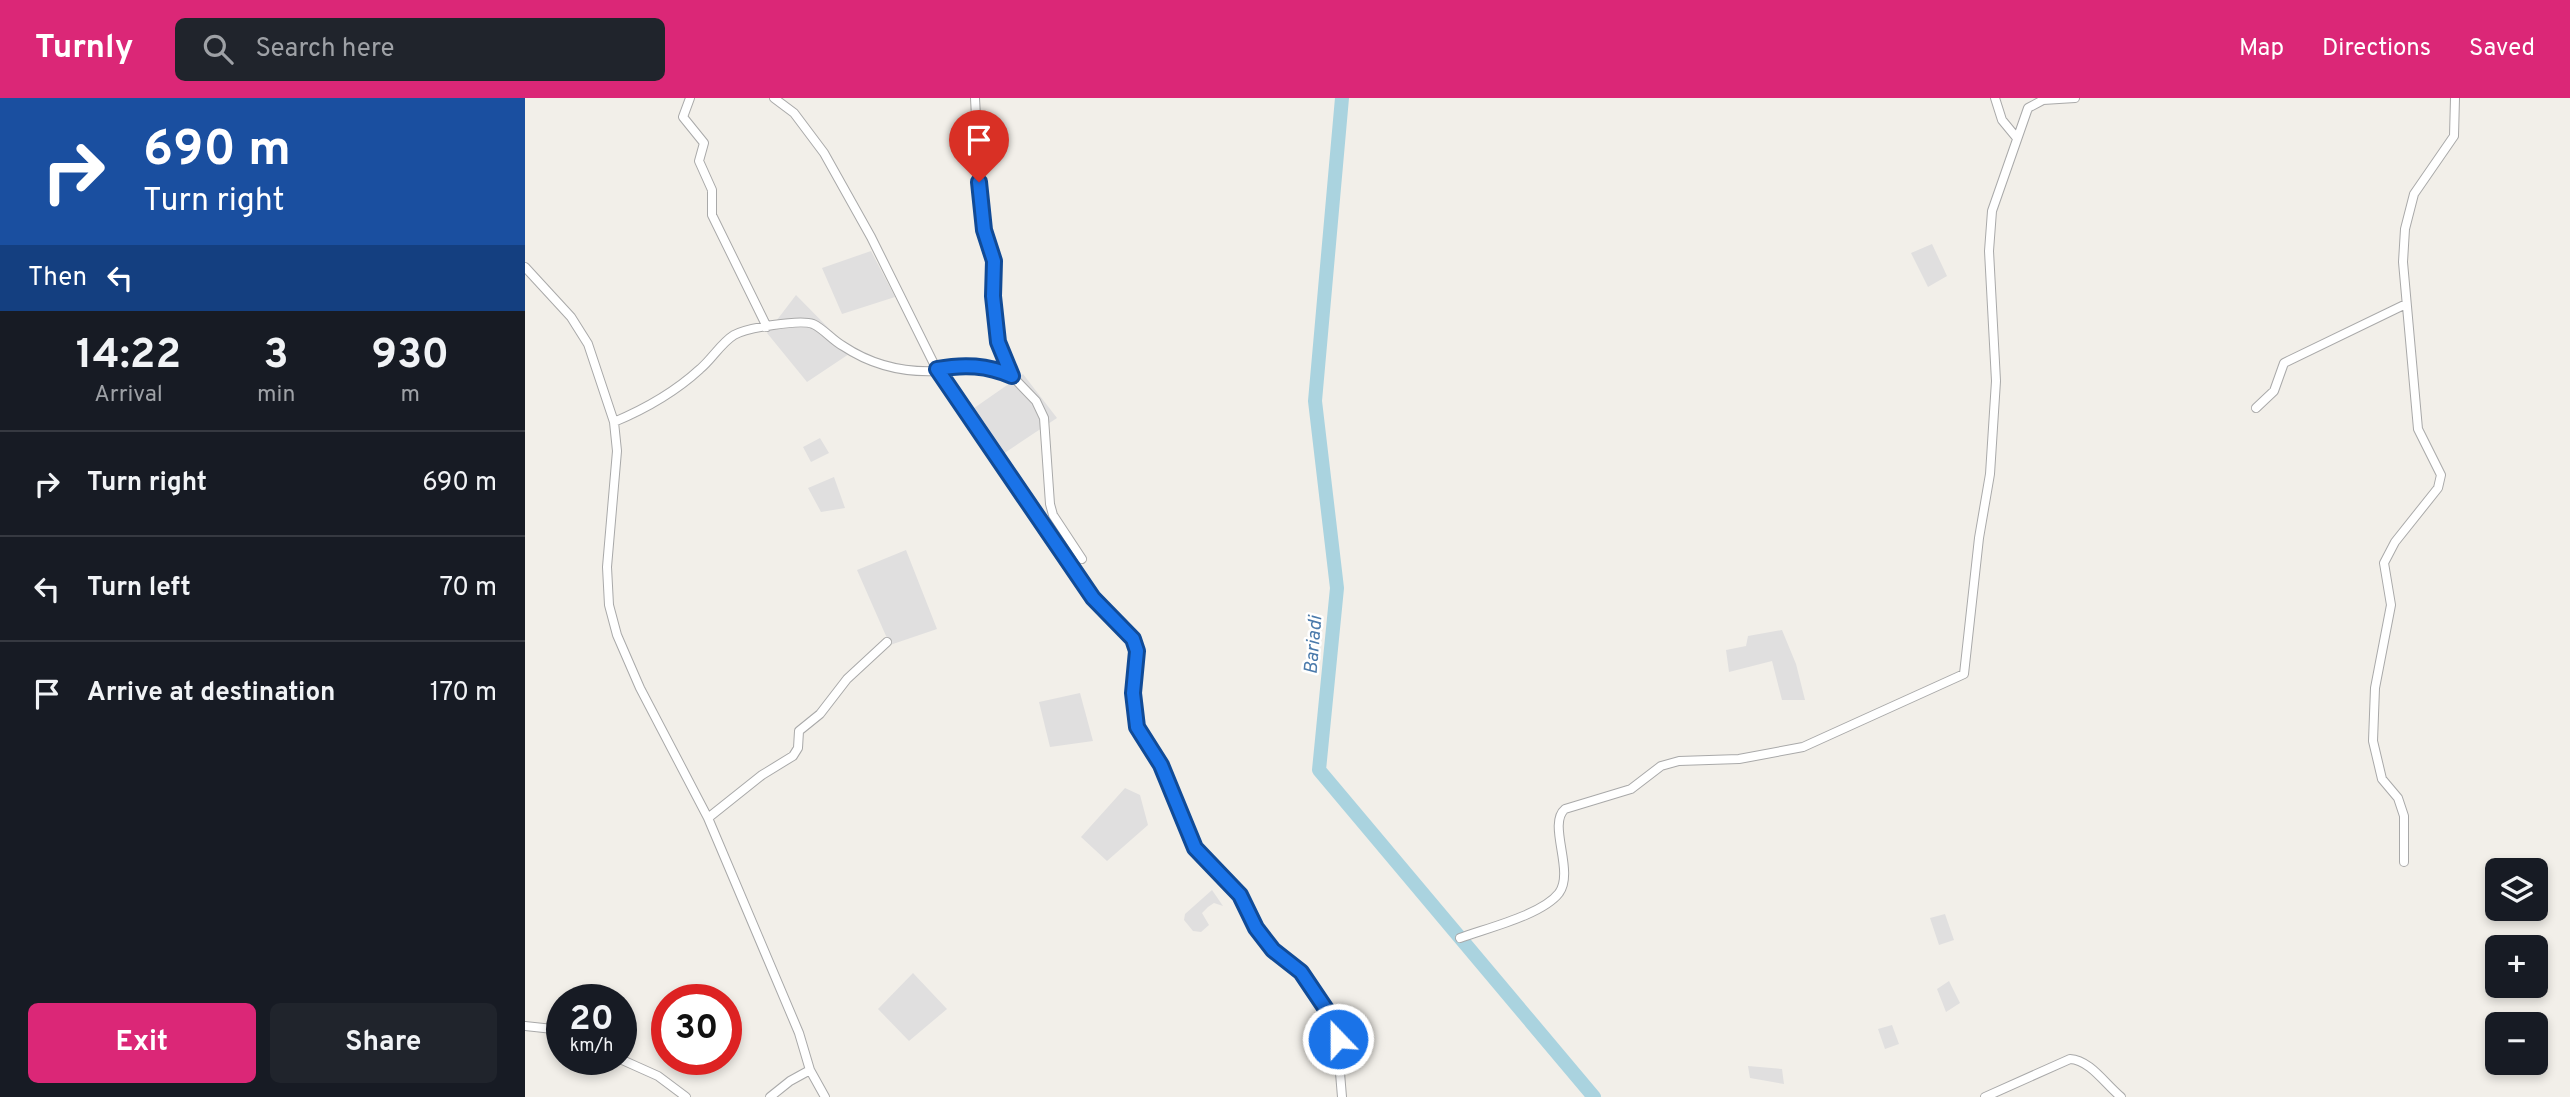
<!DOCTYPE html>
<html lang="en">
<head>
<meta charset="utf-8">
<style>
  :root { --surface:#171b24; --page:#20242c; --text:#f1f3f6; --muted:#9ea1a6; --line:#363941; --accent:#db2777 }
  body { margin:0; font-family:Overpass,sans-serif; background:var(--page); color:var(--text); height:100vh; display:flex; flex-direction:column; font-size:26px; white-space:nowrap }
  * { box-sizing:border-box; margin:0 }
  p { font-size:23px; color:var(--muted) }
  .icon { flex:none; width:38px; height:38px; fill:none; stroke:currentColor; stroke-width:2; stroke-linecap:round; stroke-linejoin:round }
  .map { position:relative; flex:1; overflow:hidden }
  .details { display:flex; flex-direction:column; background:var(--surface); width:525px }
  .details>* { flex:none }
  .guide { background:#1a4fa0; color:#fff; overflow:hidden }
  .controls { position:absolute; left:1960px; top:760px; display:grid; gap:14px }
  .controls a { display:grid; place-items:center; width:63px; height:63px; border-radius:10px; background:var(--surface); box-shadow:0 4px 10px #0003; font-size:35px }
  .speed { position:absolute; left:21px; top:886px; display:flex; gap:14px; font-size:35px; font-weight:700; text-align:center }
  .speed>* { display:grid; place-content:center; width:91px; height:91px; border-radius:50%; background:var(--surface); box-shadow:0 4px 10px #0003; line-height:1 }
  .speed small { font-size:18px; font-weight:400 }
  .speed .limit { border:10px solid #d22; background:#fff; color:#111 }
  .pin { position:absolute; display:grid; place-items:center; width:60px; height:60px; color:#fff; margin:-72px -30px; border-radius:50% 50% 50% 0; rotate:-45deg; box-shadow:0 0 7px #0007 }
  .pin .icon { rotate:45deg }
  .me { position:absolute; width:77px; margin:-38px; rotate:338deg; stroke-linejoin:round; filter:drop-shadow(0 0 5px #0008) }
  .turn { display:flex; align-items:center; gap:24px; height:147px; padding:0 28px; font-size:32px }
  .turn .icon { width:91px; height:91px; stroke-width:2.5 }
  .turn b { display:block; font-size:49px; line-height:60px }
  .then { display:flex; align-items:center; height:66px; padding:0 28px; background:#0003; gap:14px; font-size:26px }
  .eta { display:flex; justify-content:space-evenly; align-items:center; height:119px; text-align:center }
  .eta b { font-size:42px; font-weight:700; line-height:49px }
  .cta { display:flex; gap:14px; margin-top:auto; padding:14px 28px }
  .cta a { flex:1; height:80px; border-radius:10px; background:var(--accent); color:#fff; font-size:28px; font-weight:700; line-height:80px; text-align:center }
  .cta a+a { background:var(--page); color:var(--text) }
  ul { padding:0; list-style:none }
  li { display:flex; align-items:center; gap:21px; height:105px; padding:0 28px; border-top:2px solid var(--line) }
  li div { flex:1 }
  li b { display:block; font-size:26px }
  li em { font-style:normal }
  header { display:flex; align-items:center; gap:42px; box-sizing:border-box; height:98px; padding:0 35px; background:var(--accent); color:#fff }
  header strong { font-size:33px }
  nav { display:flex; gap:38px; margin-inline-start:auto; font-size:24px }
  .search { width:490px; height:63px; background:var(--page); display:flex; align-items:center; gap:18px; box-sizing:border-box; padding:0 24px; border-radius:10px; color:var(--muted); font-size:26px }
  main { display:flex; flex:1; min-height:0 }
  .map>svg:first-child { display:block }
</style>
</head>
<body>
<header>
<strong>Turnly</strong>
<div class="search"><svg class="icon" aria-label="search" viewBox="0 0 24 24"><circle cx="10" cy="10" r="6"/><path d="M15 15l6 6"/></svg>Search here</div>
<nav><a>Map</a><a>Directions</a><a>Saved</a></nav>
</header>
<main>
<section class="details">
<div class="guide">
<div class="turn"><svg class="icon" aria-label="right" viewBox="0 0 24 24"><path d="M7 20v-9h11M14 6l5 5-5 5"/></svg><div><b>690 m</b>Turn right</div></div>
<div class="then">Then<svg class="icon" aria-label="left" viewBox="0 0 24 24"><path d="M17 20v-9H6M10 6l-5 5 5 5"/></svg></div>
</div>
<div class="eta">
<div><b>14:22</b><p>Arrival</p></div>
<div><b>3</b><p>min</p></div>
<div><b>930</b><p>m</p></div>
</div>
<ul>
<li><svg class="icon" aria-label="right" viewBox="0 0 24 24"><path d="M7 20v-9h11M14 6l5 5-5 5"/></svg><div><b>Turn right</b></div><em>690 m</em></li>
<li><svg class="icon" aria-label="left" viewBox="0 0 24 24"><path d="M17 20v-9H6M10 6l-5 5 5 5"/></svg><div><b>Turn left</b></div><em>70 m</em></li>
<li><svg class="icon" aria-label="arrive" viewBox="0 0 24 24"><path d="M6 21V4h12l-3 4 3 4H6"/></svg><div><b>Arrive at destination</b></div><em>170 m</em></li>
</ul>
<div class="cta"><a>Exit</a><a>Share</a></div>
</section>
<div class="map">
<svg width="2045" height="999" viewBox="0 0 2045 999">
  <rect width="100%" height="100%" fill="#f2efe9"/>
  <path fill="#e0dfdf" d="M1407,146l15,32 -19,11 -17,-34z
    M346,153l24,46 -53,17 -20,-46z
    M271,197l56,57 -45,30 -40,-49z
    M498,276l34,44 -60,40 -30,-45z
    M295,340l9,15 -18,9 -8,-15z
    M309,379l11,31 -24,4 -13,-24z
    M381,452l31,79 -47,16 -33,-75z
    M1257,532l14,34 9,36h-23l-10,-39 -43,11 -3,-22 20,-4 2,-10z
    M555,595l13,48 -43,6 -11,-45z
    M600,690l15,7 8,30 -41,36 -26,-24z
    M687,792l11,16 -9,-3 -6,4 -6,6 7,12 -8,7 -8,-1 -9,-11 1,-6z
    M1420,816l9,26 -15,5 -9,-27z
    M388,875l34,36 -38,32 -31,-32z
    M1424,883l11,22 -14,9 -9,-23z
    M1367,927l7,19 -14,5 -7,-20z
    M1223,968l34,3 2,15 -34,-6z"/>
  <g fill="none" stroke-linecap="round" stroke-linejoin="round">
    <path stroke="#aad3df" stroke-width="14" d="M817,0l-27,303 22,187 -18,182 275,327"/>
    <defs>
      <path id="minor" d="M165,0l-7,19 21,26 -5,18 13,29v25l55,112
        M249,0l20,15 30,40 47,84 63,127 159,235 40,40 4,12 -4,42 4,34 24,38 34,83 45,47 16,33 17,22 29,22 34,52 6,73
        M450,0l6,112 3,20 10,31 -1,35 5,46 14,34 24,25 8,17 6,86 3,11 29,44
        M1470,0l7,22 14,17
        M0,169l46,50 17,27 26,78 3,29 -10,116 2,38 8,30 23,53 68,130 91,215 11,37 15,27
        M412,271c27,-5 50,-4 75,7
        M1731,310l18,-17 10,-28 122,-59
        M89,324c31,-13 61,-30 86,-53 12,-10 21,-26 34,-34 12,-7 66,-16 79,-11 11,5 19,16 30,22 30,20 61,27 96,25
        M183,720l54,-43 31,-19 5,-8 1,-17 21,-17 27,-35 40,-37
        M1879,764v-46l-6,-18 -16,-19 -9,-38 2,-53 16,-83 -7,-42 11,-21 43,-54 3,-13 -23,-46 -15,-167 2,-33 9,-35 40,-58 1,-38
        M935,840c27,-10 82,-23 99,-45 16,-22 -12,-69 6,-84l66,-20 30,-23 18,-5 60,-2 64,-12 161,-73 15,-136 11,-64 6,-93 -7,-130 3,-40 36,-103 15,-8 32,-2
        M0,928l37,4
        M95,961l38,17 28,21
        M245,999l20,-16 20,-11
        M1460,999l85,-38c20,1 35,25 51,38"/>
    </defs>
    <use href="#minor" stroke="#a9a9a9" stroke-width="10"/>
    <use href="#minor" stroke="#fff" stroke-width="8"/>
  </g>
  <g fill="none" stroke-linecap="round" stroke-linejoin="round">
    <defs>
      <path id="route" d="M454,84l5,48 10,31 -1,35 5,46 14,34c-25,-11 -48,-12 -75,-7l156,229 40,41 4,12 -4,42 4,34 24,38 34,83 45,47 16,33 17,22 28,22 35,52 2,15"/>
    </defs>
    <use href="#route" stroke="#114b97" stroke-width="18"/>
    <use href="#route" stroke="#1a73e8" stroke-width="12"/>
  </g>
  <g text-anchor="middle" stroke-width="5" stroke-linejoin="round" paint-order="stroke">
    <g font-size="19" font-style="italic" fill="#4a7aab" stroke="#fff">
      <text transform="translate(787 547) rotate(-85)" y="7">Bariadi</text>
    </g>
  </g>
</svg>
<div class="controls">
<a><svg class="icon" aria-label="layers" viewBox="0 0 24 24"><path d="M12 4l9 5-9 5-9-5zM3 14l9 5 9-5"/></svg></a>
<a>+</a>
<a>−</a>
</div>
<div class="speed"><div>20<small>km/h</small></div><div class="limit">30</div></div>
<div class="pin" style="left:454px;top:84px;background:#d93025"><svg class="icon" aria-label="arrive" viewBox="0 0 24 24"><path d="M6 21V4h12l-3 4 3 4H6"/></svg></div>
<svg class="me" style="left:813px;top:941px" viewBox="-20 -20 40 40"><circle r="17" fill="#1a73e8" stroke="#fff" stroke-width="3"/><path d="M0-11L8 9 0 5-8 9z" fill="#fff"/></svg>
</div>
</main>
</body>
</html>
